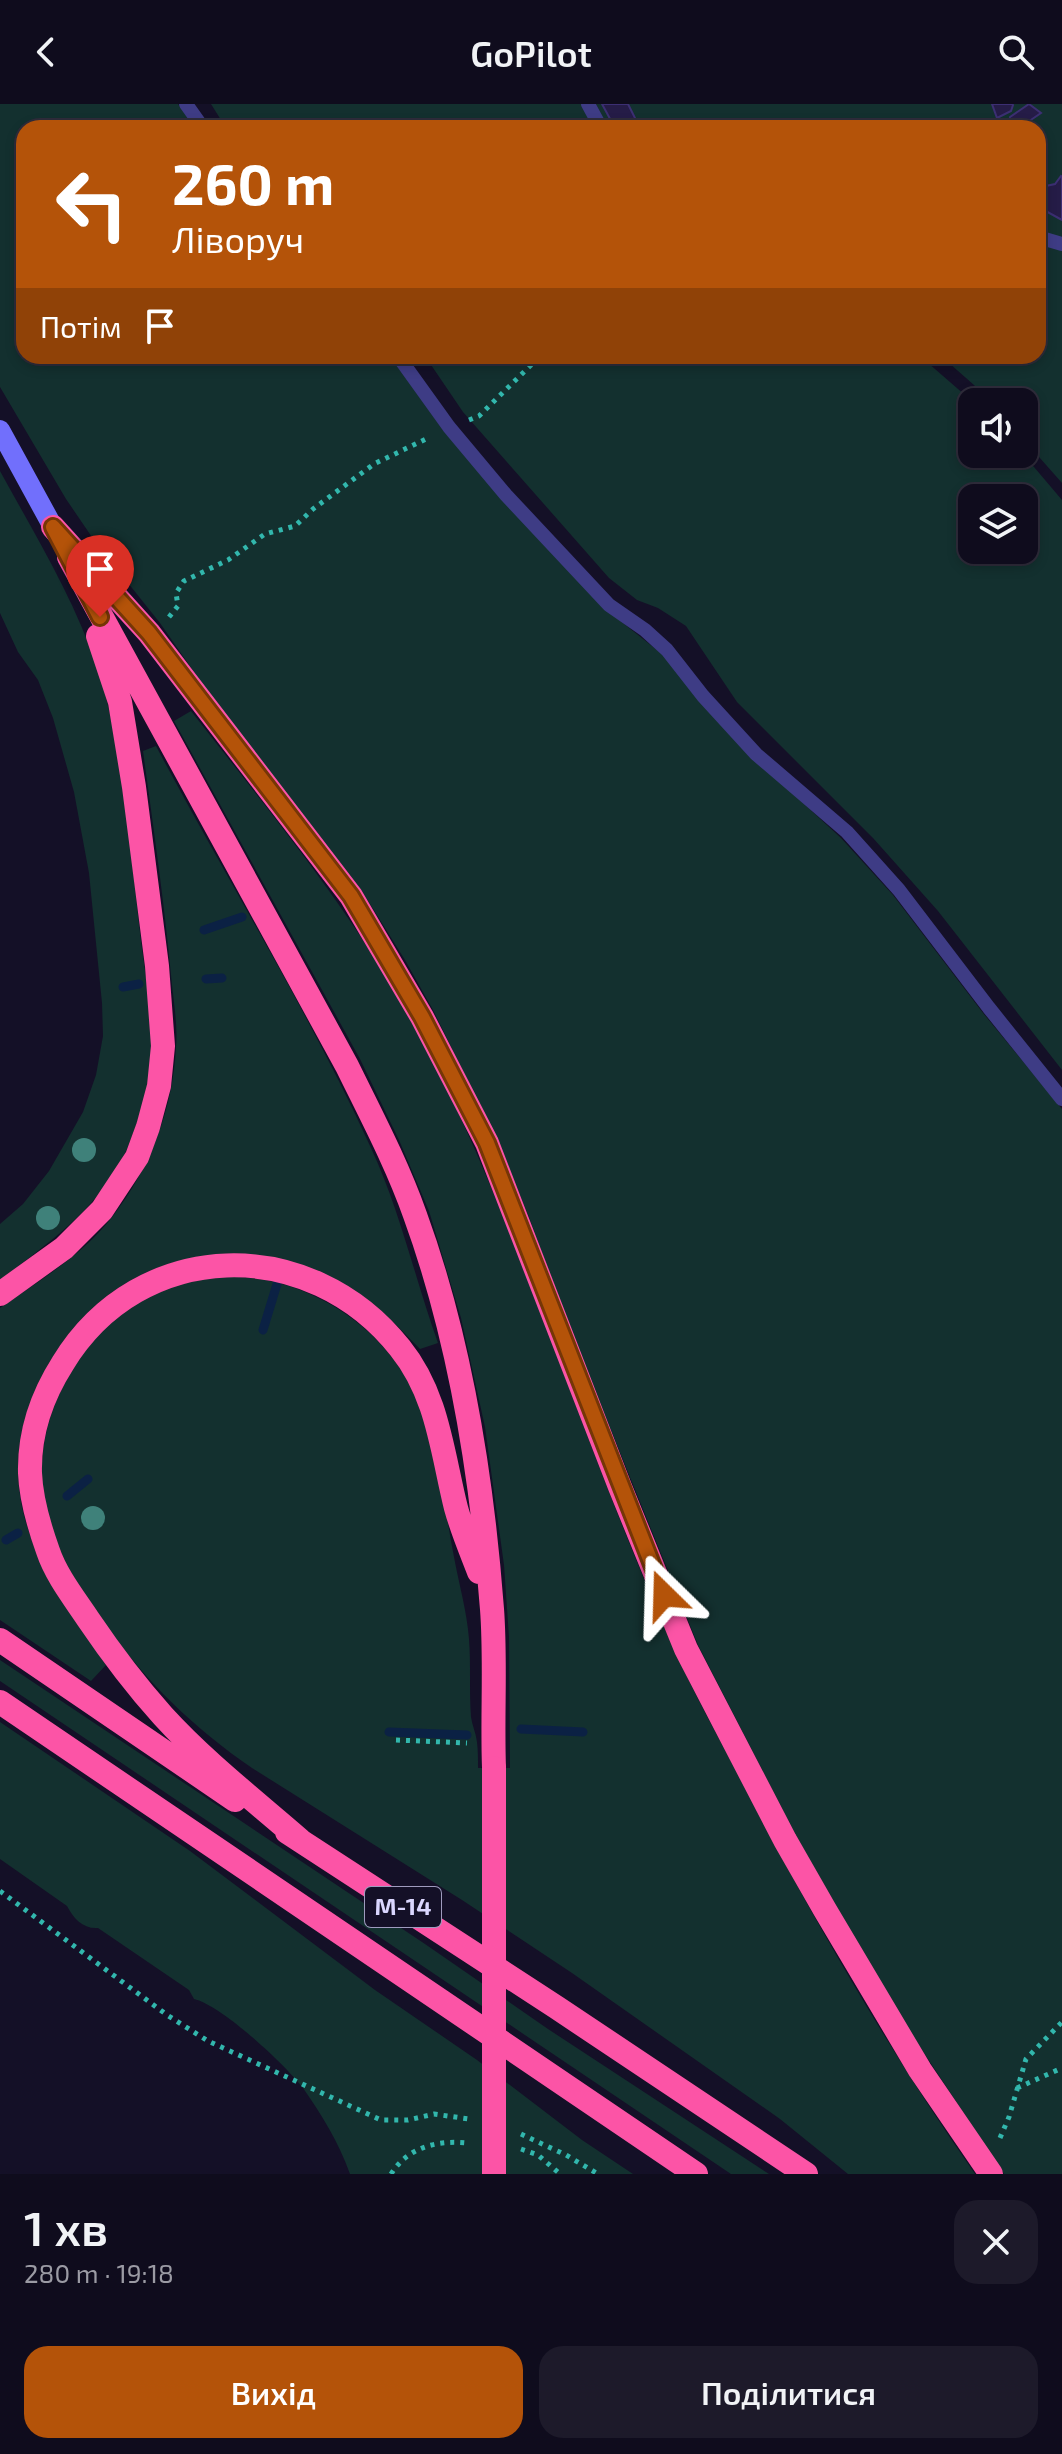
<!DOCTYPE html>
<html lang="uk">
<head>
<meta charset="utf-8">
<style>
  :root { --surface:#0f0c1d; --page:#1d1a2a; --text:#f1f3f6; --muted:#9b9ba4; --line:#2f2c3b; --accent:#b45309 }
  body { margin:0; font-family:"Exo 2",sans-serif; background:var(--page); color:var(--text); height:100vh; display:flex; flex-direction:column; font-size:30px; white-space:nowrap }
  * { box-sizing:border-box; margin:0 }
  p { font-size:26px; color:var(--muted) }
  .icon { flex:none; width:44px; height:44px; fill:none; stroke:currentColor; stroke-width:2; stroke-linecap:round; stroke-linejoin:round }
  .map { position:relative; height:2070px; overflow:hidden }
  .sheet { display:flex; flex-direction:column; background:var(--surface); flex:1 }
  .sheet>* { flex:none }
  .guide { position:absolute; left:16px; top:16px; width:1030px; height:244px; border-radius:24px; box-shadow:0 4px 12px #0003,0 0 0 2px var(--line); background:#b45309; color:#fff; overflow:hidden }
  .fabs { position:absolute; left:958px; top:284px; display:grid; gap:16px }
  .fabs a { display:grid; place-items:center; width:80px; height:80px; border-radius:16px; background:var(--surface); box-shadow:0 4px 12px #0003,0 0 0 2px var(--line); font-size:40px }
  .pin { position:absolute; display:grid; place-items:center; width:68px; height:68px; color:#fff; margin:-82px -34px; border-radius:50% 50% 50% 0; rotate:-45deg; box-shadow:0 0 8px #0007 }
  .pin .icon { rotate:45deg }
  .me { position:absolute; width:88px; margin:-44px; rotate:338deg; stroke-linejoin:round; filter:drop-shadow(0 0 6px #0008) }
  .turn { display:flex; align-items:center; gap:28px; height:168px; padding:0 24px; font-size:36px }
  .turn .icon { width:104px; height:104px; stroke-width:2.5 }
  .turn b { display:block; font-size:56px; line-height:68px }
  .then { display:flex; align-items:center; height:76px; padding:0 24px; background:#0003; gap:16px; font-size:30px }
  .round { display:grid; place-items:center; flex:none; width:84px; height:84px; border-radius:24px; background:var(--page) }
  .summary { display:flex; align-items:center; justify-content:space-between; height:136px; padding:0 24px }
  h1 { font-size:48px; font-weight:600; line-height:60px }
  .cta { display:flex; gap:16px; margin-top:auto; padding:16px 24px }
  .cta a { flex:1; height:92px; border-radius:24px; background:var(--accent); color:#fff; font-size:32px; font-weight:600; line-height:92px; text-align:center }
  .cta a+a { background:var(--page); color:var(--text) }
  header { display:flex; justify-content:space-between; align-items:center; height:104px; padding:0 24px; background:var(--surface); font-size:36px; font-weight:600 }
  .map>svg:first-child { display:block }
</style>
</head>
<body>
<header><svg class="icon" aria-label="back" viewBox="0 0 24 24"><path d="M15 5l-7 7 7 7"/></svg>GoPilot<svg class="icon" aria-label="search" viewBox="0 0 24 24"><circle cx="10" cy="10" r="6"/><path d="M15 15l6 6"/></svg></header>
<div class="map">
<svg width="1062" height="2070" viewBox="0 0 1062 2070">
  <rect width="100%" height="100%" fill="#141027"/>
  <path fill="#13302f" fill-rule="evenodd" d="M0,0h178l17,24h-171v228h366l53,74 161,178 58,46 90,102 89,82 52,57 90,118 79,96v1065h-58l-111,-168 -99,-174 -96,-187 -130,-321 -39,-107 -33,-79 -63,-128 -28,-50 -45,-72 -150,-193 -50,-72 -64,-80 -30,-44 -66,-112z
    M211,0h370l13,24h-368z
    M596,0h466v379l-38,-43v-38h-34l-16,-17 -33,-29h97v-228h-430z
    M425,252h495l53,46 -1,52h51l39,46v570l-124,-159 -65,-73 -136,-136 -51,-76 -28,-18 -21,-8 -28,-22 -146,-166zM972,394h52v52h-52z
    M0,367c35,64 74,127 97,196 26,78 33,175 42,257 4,38 13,84 13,121 0,35 -12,74 -26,106 -26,57 -78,92 -126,129v-56l23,-20 26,-33 34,-59 13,-37 7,-39 -1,-33 -13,-130 -15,-81 -21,-74 -15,-38 -20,-28 -18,-39z
    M191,607c79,101 162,201 223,314 58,105 100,218 143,330 37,100 75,199 118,296 19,43 43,85 65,127 70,136 147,270 235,396h-127l-68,-55 -208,-146 -110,-73 -210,-132c-57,-39 -107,-87 -147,-144 -25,-35 -49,-71 -59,-114 -10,-41 -2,-88 18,-125 5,-9 9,-20 15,-29 16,-24 58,-56 85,-68 9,-4 21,-5 31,-7 84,-18 172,28 214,101 28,50 34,119 45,175 5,27 13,55 15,82 2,26 0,52 2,78 1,8 5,16 6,25 1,8 1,17 1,26h32l-1,-131 -5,-72 -19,-138 -24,-109 -32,-107 -30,-71 -39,-81 -186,-338z
    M156,642c71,134 152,264 215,402 29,62 44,131 67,195l-18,6c-19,-19 -40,-42 -63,-57 -102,-65 -231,-46 -299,57 -27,41 -44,88 -39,138 6,67 52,123 87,178l-15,16 -91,-61v-312c40,-28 83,-53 113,-92 37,-48 60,-107 63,-169 2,-23 -3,-49 -5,-72 -7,-75 -18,-150 -28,-224z
    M0,1556l425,284 123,85 221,145h-38l-731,-493z
    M0,1618l190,129 185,139 102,70 105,80 51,34h-283c-11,-31 -28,-59 -47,-86 -17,-23 -82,-83 -109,-89l-5,-9 -91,-62c-15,1 -24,-9 -31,-22l-67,-47z"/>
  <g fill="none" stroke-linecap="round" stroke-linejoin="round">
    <path stroke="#0b2144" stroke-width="9" d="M204,826l38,-13
      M206,875l16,-1
      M123,883l16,-3
      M263,1226l14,-46
      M67,1392l21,-17
      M6,1436l12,-7
      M521,1625l62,3
      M389,1628l78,3"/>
  </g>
  <path fill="#251c47" stroke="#3c2f73" stroke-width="2" d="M602,0h26l9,18 -11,6h-11z
    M992,0h20l1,1 -2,6 -14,7z
    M1029,0l12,9 -22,15h-8l-2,-3 1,-8z
    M1061,72l1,1v43l-20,-11 -4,-9 8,-14 9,-2z"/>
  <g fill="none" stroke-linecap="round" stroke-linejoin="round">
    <path stroke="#32b7ad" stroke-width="5" stroke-dasharray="4 6" stroke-linecap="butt" d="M469,316l10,-4 54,-53 9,-7
      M169,513l9,-11 -2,-13 8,-12 44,-21 37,-26 30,-8 18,-17 61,-45 56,-27
      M396,1636l71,3
      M0,1787l167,124 41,26 173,79h27l26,-6 35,5
      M1017,1984l45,-20
      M521,2030l45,21 32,19
      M1000,2034l9,-21 17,-58 36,-37
      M521,2045l17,6 22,19
      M391,2070c17,-27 46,-34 76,-31"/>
    <path stroke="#3e3c85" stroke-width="14" d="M186,0l17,24
      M588,0l13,24
      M1038,133l24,7
      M398,252l51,71 57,68 103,110 36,25 22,20 36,46 53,58 91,78 52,58 90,118 73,91"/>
    <path stroke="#716ffc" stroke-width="20" d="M0,326l53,97"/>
    <path stroke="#fc54a6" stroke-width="24" d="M53,423l96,106 202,263 71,121 65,126 133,344 66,162 99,191 40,70 95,160 71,104
      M69,453l278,509c24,49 50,98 68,149 46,126 67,262 77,394 4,53 0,106 2,159
      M0,1190l64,-46 38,-38 35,-53 11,-30 11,-41 4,-40 -6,-80 -23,-179 -14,-85 -22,-66
      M0,1536l235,160
      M0,1598l696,472
      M287,1728l269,175 250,167
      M300,1736c-46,-40 -96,-79 -137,-124 -27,-30 -52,-63 -75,-97 -14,-21 -32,-44 -40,-68 -9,-25 -17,-51 -18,-78 -1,-39 12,-77 33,-110 77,-126 247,-129 337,-15 38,47 42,104 56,160 6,22 15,43 23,64"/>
    <path stroke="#fc54a6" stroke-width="24" d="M494,2070v-406"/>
  </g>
  <g fill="#3f817a">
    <circle cx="84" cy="1046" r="12"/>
    <circle cx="48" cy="1114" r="12"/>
    <circle cx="93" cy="1414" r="12"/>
  </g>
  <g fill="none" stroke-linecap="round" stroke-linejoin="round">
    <defs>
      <path id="route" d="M100,513l-47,-90 96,106 202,263 71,121 65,126 177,452"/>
    </defs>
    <use href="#route" stroke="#753606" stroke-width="20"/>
    <use href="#route" stroke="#b45309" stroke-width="14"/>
  </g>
  <g text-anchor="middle" stroke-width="8" stroke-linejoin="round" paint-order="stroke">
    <rect fill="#141027" stroke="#9f9bbe" stroke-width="2" x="365" y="1783" width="76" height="40" rx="6"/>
    <g font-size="24" font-weight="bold" fill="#dad6fe">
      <text x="403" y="1811">М-14</text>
    </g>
  </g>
</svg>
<div class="fabs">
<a><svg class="icon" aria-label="sound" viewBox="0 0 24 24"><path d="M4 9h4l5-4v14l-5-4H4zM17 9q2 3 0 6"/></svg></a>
<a><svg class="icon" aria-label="layers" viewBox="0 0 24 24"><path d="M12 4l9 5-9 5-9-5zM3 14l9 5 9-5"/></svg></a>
</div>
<div class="pin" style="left:100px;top:513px;background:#d93025"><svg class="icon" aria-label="arrive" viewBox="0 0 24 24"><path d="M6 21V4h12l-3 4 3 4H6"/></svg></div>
<svg class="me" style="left:664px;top:1491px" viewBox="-20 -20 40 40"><path d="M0-17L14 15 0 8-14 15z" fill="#b45309" stroke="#fff" stroke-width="4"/></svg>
<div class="guide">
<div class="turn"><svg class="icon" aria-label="left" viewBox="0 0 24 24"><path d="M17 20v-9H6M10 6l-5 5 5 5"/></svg><div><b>260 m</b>Ліворуч</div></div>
<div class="then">Потім<svg class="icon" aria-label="arrive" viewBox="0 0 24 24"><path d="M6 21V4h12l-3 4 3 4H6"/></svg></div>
</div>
</div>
<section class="sheet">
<div class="summary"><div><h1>1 хв</h1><p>280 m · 19:18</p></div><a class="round"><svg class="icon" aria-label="close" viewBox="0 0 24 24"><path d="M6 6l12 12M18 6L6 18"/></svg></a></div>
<div class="cta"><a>Вихід</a><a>Поділитися</a></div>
</section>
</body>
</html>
